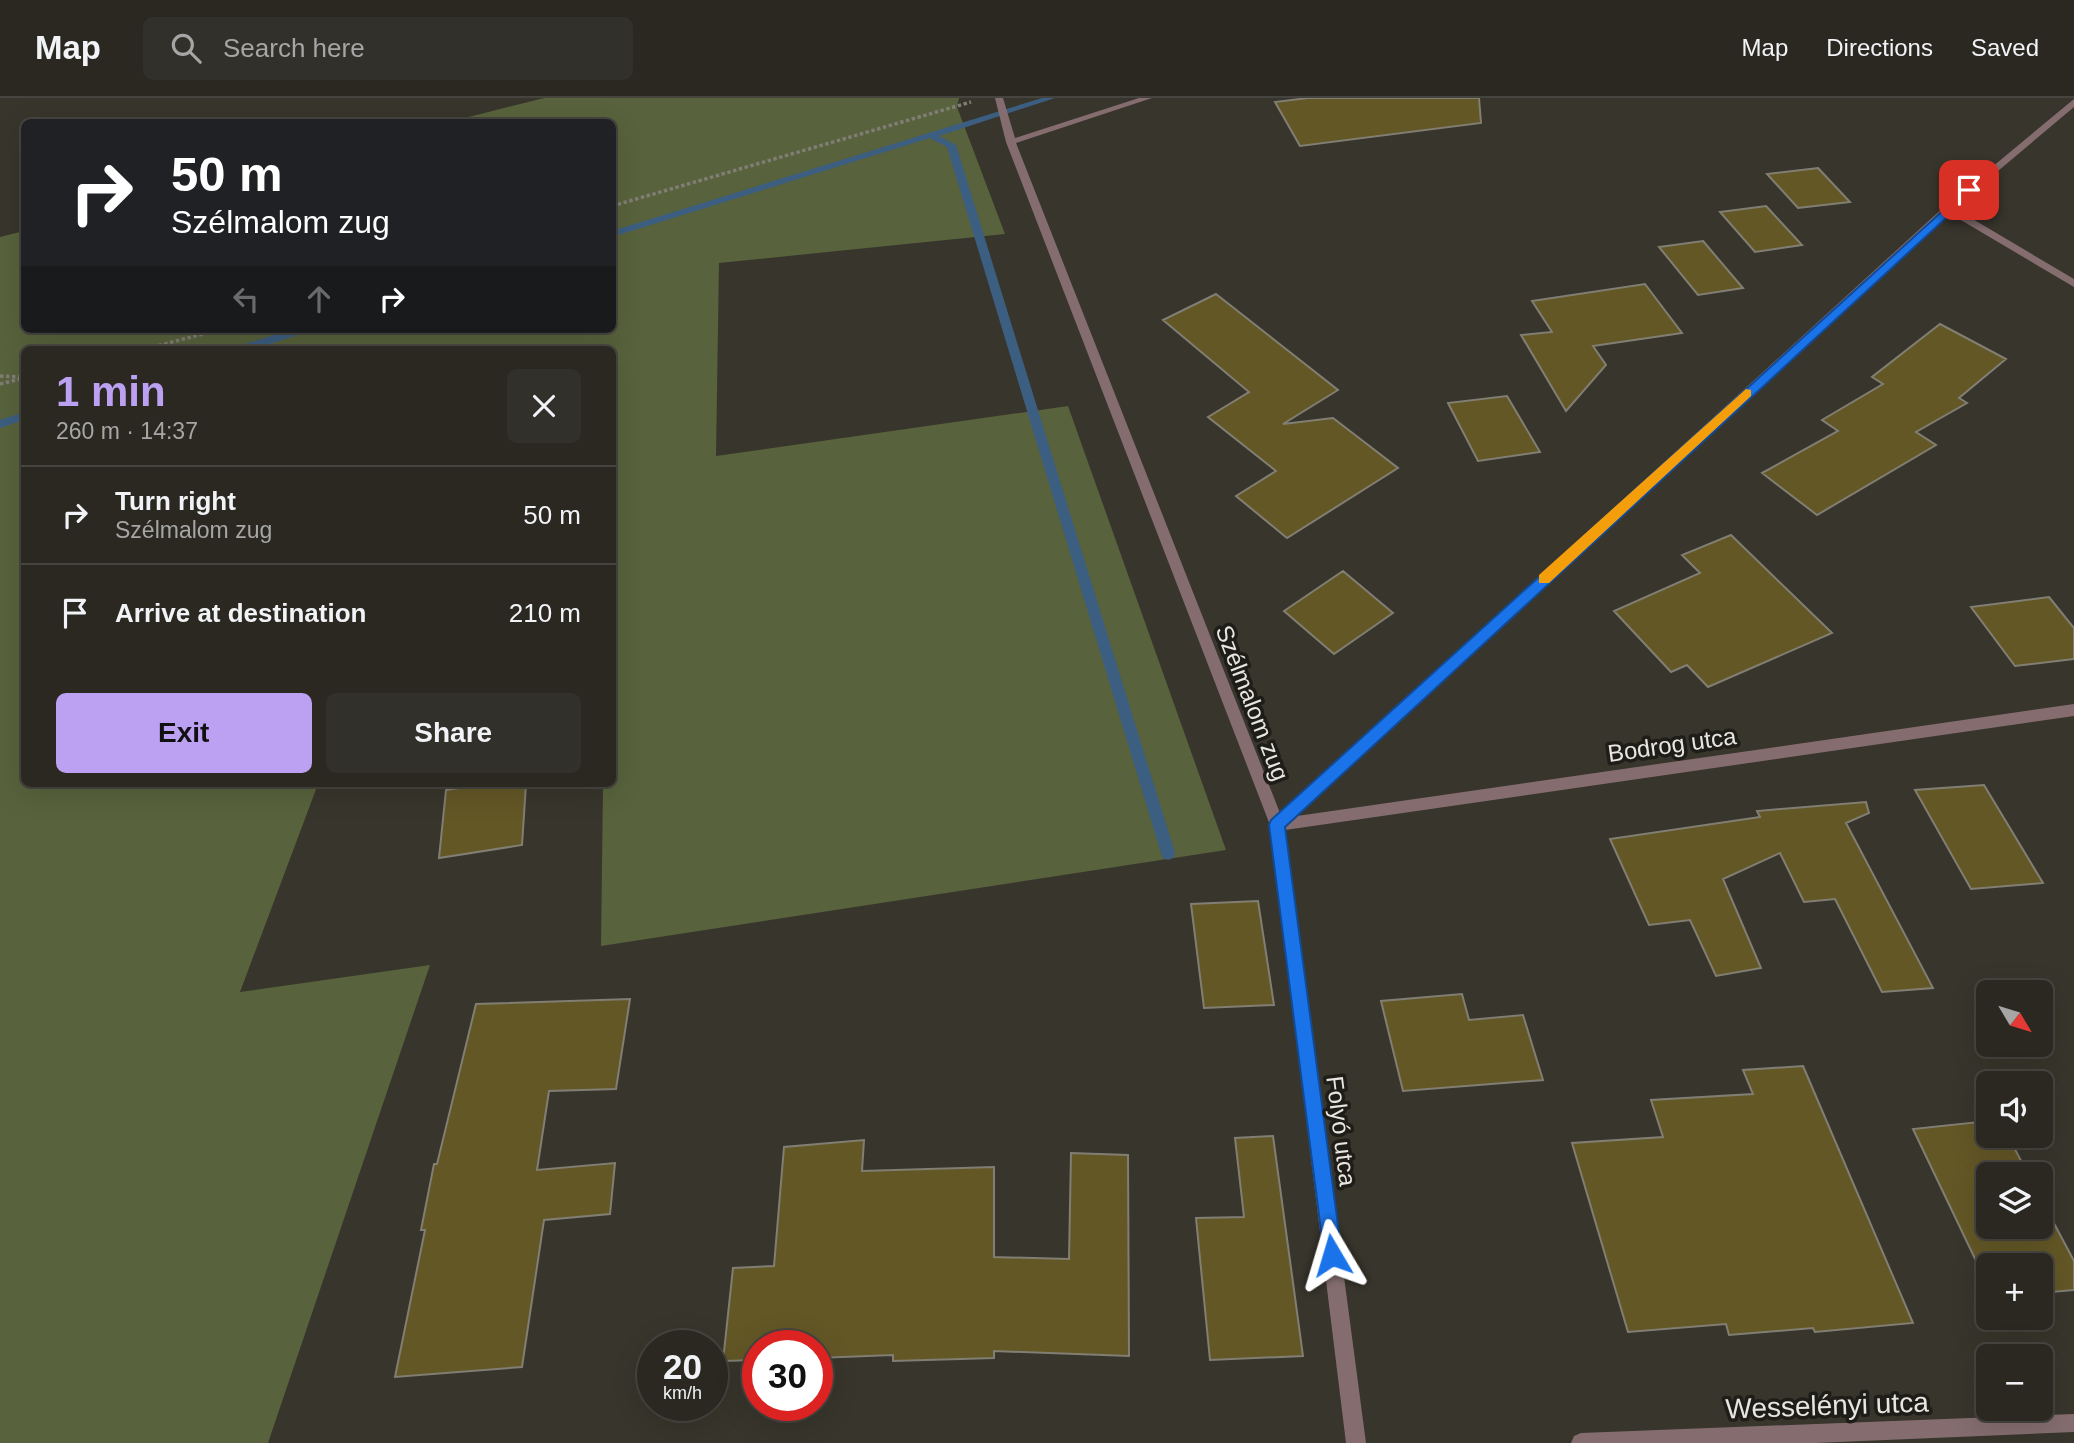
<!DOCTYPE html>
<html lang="en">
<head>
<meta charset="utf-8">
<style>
  :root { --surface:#2a2821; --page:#32302a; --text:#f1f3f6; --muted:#a5a6a5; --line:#46443f; --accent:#bca0f2 }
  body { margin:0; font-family:Arial,sans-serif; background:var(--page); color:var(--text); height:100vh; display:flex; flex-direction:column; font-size:26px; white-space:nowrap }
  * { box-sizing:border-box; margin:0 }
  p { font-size:23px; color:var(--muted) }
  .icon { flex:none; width:38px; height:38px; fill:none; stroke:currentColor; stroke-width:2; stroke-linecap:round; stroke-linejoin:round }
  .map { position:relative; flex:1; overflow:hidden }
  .side { position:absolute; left:21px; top:248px; width:595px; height:441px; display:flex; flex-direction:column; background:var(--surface); border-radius:10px; box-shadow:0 7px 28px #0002,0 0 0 2px var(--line) }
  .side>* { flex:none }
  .hud { position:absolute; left:21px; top:21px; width:595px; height:214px; border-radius:10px; box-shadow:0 7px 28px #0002,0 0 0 2px var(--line); background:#202124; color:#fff; overflow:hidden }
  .needle { width:46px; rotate:128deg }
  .controls { position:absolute; left:1976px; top:882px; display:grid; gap:14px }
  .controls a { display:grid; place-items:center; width:77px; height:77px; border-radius:10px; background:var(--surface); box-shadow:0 7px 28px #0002,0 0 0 2px var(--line); font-size:35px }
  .speed { position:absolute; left:637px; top:1232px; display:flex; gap:14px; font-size:35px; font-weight:700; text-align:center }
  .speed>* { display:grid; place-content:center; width:91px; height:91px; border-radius:50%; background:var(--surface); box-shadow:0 7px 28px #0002,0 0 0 2px var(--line); line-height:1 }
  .speed small { font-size:18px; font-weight:400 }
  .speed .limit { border:10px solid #d22; background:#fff; color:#111 }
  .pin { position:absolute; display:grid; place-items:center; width:60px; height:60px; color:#fff; margin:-30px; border-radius:14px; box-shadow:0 4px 10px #0006 }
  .me { position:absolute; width:77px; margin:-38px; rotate:353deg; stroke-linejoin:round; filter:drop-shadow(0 0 5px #0008) }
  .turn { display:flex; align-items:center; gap:24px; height:147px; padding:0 35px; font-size:32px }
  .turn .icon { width:91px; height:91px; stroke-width:2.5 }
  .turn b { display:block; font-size:49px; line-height:60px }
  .lanes { display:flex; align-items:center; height:66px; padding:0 35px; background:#0003; justify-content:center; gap:35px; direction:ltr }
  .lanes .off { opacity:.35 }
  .round { display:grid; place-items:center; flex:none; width:74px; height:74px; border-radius:10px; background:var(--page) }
  .head { display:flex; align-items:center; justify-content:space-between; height:119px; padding:0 35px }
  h1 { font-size:42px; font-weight:700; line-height:52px; color:var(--accent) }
  .action { display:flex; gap:14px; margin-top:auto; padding:14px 35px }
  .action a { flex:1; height:80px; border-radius:10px; background:var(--accent); color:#111; font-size:28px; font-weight:700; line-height:80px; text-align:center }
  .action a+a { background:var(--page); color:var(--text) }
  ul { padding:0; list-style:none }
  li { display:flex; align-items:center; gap:21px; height:98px; padding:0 35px; border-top:2px solid var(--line) }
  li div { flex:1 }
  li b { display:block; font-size:26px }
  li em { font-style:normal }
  header { display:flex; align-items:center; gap:42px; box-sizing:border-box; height:98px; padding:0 35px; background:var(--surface); border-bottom:2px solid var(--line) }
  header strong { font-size:33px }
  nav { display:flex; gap:38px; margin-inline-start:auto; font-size:24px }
  .search { width:490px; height:63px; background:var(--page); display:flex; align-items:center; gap:18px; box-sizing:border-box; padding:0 24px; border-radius:10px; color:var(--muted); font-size:26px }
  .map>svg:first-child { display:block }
</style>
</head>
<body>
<header>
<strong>Map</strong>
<div class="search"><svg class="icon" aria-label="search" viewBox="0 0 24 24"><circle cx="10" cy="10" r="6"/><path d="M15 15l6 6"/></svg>Search here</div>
<nav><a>Map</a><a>Directions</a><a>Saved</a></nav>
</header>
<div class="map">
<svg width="2074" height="1345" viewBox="0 0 2074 1345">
  <rect width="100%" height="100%" fill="#38352c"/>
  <path fill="#58623c" d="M544,0h415l-2,9 48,127 -286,29 -3,193 352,-50 158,444 -625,96 2,-162h9v-434h-588v434h294l-78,208 190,-27 -162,478h-268v-1206l24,-6v98h588v-207h-163z"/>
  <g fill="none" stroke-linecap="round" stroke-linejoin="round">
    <path fill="#3c5e81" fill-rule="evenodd" d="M1042,0h13l-116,38 17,9 219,708 -2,5 -5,2 -5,-2 -2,-5 -214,-706 -17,-9 -318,99v-6z
      M294,231h17l-1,2 -59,19h-17l1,-3z
      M24,314v8l-24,8v-8z"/>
  </g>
  <path fill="#635726" stroke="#817e73" stroke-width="2" d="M1308,0h171l2,25 -181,23 -25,-44z
    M1818,70l32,34 -52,6 -31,-34z
    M1766,108l36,39 -47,7 -35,-40z
    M1703,143l40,47 -45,7 -39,-48z
    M1645,186l37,49 -89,13 13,19 -40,46 -45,-76 31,-3 -20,-31z
    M1216,196l122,96 -55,34 50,-6 65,50 -111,70 -51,-42 40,-25 -68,-54 41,-25 -86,-72z
    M1940,226l66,35 -47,39 8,5 -51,29 20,13 -119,70 -55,-42 76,-42 -16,-11 61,-36 -11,-7z
    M1507,298l33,56 -62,9 -30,-58z
    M1731,437l101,98 -124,54 -21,-22 -16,7 -57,-61 86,-38 -18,-18z
    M1343,473l50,42 -59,41 -50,-43z
    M2049,499l25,31v31l-59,7 -44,-59z
    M484,686h42l-4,61 -83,13 7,-68z
    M1984,687l59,98 -72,6 -56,-99z
    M1866,704l3,11 -23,10 87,165 -51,4 -47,-93 -31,3 -24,-49 -57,26 38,89 -45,8 -26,-56 -41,5 -39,-86 150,-22 -3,-6z
    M1258,803l16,104 -70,3 -13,-104z
    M1462,896l7,26 54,-5 20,65 -140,11 -22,-90z
    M630,901l-14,90 -67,2 -12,79 78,-7 -5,51 -66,6 -22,147 -127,10 30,-147h-4l13,-66h3l39,-160z
    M1803,968l110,257 -98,9 -2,-4 -84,7 -3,-11 -98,8 -56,-189 91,-6 -12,-37 102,-6 -10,-24z
    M1988,1023v15h20l20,38h-40v53h52v-30l34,64v29l-34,3v-28h-52v21l-75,-157z
    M1273,1038l30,220 -93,4 -14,-142 48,-1 -9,-79z
    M864,1042l-2,31 132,-4v90l75,2 2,-106 57,2 1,201 -135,-5v7l-101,3v-6l-76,3v-12h-59v14l-35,1 10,-93 41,-2 10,-119z"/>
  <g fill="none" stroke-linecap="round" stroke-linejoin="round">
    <path stroke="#807d75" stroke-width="3.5" stroke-dasharray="3.5 2.5" stroke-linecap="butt" d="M612,108l359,-104
      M141,252l81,-21
      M0,278l24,1
      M0,286l24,-6"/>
    <path fill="#856d6f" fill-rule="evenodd" d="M995,0h8l12,40 124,-40h13l-136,45 264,670 665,-607 129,-107v8l-120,101 120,71v8l-125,-74 -652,603 777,-112v12l-789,114 81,613h-20l-76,-618 -264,-683z
      M2074,1316v18l-259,11h-244l3,-7 7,-3z"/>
  </g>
  <path fill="#1a73e8" stroke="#114b97" stroke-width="2" d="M1969,89l5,3 -1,3 -688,634 57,428 -3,7 -7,3 -7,-3 -56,-437 2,-5z"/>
  <path fill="#f59e0b" d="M1746,291l5,1v6l-202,187h-10v-8z"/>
  <g text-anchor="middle" stroke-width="7" stroke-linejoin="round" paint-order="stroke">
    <g font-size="24" fill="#e8e6e0" stroke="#1e1d18">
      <text transform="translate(1252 605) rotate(69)" y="8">Szélmalom zug</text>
      <text transform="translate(1672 647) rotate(-8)" y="8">Bodrog utca</text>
      <text transform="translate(1341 1033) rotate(83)" y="8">Folyó utca</text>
    </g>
    <g font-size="28" fill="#e8e6e0" stroke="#1e1d18">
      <text transform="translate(1827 1307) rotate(-2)" y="10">Wesselényi utca</text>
    </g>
  </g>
</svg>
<div class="controls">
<a><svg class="needle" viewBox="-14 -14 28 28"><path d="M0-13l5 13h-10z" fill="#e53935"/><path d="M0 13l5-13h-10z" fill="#a5a6a5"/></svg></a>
<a><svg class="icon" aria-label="sound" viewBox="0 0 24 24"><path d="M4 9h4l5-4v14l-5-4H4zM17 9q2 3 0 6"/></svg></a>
<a><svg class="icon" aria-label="layers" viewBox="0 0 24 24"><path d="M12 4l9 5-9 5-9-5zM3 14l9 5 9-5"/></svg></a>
<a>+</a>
<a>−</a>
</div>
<div class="speed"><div>20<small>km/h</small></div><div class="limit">30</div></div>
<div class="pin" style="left:1969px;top:92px;background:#d93025"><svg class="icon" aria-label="arrive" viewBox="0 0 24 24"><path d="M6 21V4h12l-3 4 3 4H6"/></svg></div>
<svg class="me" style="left:1332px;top:1157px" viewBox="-20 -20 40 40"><path d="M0-17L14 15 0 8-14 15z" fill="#1a73e8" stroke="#fff" stroke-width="4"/></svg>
<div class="hud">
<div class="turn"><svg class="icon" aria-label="right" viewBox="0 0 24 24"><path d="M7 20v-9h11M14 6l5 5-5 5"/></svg><div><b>50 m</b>Szélmalom zug</div></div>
<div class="lanes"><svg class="icon off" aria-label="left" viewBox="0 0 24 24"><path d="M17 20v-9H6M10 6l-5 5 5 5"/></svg><svg class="icon off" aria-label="ahead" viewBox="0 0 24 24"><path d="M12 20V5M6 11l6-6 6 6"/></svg><svg class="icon" aria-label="right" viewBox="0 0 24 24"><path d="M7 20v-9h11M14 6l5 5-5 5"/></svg></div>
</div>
<section class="side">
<div class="head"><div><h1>1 min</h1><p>260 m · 14:37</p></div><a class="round"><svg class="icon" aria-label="close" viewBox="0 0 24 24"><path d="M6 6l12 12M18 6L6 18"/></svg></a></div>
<ul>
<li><svg class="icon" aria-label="right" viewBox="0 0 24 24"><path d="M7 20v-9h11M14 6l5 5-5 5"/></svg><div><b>Turn right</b><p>Szélmalom zug</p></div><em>50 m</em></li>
<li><svg class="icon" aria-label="arrive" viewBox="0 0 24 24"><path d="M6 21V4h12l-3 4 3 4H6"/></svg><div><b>Arrive at destination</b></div><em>210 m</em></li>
</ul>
<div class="action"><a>Exit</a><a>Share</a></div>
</section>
</div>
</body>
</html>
